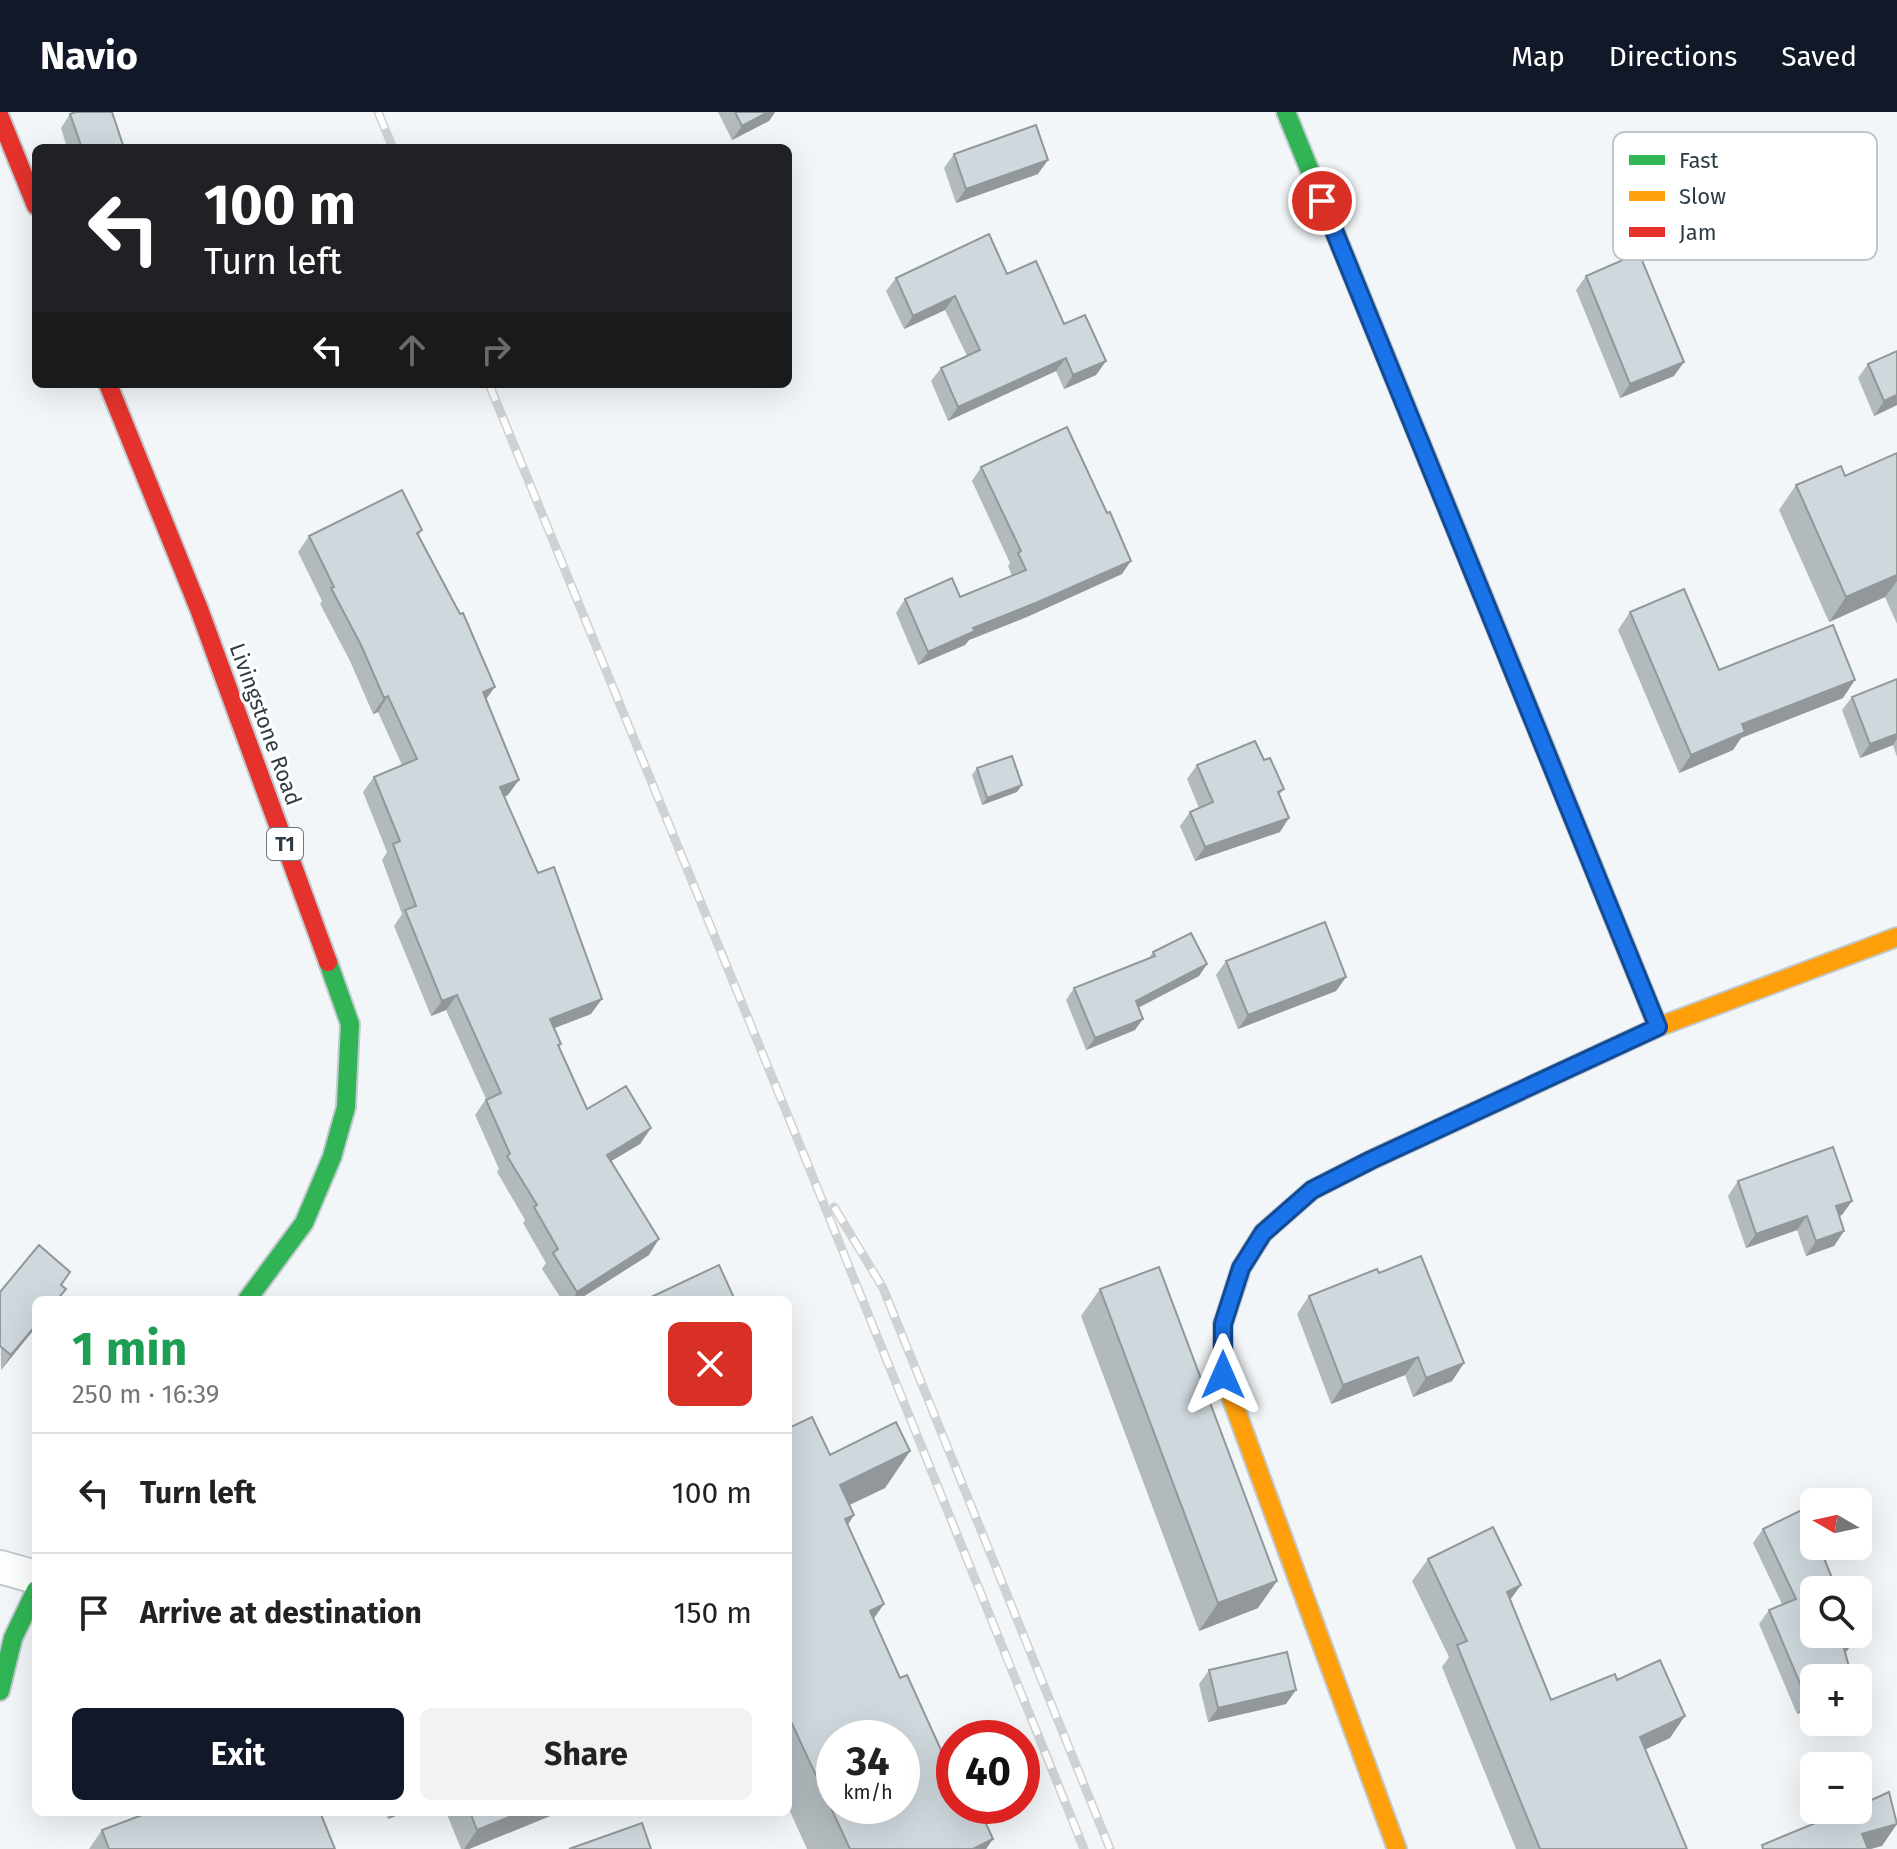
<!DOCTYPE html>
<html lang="en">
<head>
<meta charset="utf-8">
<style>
  :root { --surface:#fff; --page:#f2f2f2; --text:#222; --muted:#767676; --line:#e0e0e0; --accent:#111827 }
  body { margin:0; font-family:"Fira Sans",sans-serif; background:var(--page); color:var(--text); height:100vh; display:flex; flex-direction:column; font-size:30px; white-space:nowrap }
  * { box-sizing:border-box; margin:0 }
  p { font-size:26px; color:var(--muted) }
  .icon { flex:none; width:44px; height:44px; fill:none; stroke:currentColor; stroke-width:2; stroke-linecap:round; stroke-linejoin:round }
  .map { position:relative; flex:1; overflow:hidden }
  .sheet { position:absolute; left:32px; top:1184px; width:760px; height:520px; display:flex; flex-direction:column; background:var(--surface); border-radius:12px; box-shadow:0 8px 32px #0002 }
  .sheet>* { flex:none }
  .banner { position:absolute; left:32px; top:32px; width:760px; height:244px; border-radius:12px; box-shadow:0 8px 32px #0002; background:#202124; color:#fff; overflow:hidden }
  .needle { width:52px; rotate:279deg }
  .tools { position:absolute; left:1800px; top:1376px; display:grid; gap:16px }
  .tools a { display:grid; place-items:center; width:72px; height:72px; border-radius:12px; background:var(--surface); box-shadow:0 8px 32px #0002; font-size:40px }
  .speed { position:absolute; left:816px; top:1608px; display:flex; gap:16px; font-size:40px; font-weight:700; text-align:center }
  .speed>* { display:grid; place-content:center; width:104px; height:104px; border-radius:50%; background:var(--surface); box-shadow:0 8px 32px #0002; line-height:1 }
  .speed small { font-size:20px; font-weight:400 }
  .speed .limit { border:12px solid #d22; background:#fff; color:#111 }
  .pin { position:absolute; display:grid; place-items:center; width:68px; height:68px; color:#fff; margin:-34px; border:4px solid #fff; border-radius:50%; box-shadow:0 2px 8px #0007 }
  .me { position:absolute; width:88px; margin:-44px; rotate:0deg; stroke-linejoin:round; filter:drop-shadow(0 0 6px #0008) }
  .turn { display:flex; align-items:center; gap:28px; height:168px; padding:0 40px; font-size:36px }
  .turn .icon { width:104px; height:104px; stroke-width:2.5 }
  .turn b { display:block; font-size:56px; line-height:68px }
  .lanes { display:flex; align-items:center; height:76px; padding:0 40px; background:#0003; justify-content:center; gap:40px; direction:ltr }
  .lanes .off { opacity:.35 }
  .round { display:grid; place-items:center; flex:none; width:84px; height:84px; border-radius:12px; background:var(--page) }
  .overview { display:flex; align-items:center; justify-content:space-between; height:136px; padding:0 40px }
  h1 { font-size:48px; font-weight:700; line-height:60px; color:#1e9e55 }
  .action { display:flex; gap:16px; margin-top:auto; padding:16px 40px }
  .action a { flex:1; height:92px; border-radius:12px; background:var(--accent); color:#fff; font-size:32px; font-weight:700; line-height:92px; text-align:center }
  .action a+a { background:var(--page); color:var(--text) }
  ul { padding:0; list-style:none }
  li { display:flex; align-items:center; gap:24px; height:120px; padding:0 40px; border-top:2px solid var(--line) }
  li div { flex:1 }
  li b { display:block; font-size:30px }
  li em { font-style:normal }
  header { display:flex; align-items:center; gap:48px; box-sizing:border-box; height:112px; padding:0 40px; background:var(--accent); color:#fff }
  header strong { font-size:38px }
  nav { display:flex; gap:44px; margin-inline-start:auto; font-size:28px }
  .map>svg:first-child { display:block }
</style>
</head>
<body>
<header>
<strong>Navio</strong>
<nav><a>Map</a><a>Directions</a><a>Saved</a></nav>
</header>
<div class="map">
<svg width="1897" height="1737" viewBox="0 0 1897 1737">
  <rect width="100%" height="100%" fill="#f2f6f8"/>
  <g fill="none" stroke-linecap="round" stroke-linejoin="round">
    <defs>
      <path id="street" d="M0,1455l36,10"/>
      <path id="fast" d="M1286,0l258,634
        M1239,1163l2,-7 22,-35 49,-43 59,-30 134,-62
        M247,1188l57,-77 28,-66 14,-50 4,-83 -22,-62
        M0,1579l13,-53 23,-48"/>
      <path id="slow" d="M1544,634l114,281
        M1505,986l153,-71 239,-90
        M1239,1163l-16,49v51l174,474"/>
      <path id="jam" d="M0,5l36,89
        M108,272l91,225 129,353"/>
    </defs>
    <use href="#street" stroke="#c0c9cd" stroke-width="36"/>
    <use href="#fast" stroke="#c0c9cd" stroke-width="22"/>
    <use href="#slow" stroke="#c0c9cd" stroke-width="22"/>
    <use href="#jam" stroke="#c0c9cd" stroke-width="22"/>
    <use href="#street" stroke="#fdfefe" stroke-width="32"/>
    <use href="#fast" stroke="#30b455" stroke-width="18"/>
    <use href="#slow" stroke="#ff9f0a" stroke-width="18"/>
    <use href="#jam" stroke="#e5322d" stroke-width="18"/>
    <defs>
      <path id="rail" d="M378,0l15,36
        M489,272l317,776 278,689
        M834,1095l49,81 227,561"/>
    </defs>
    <use href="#rail" stroke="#cfd1d2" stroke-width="9"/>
    <use href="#rail" stroke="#fff" stroke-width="6" stroke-dasharray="18" stroke-linecap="butt"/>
  </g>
  <path fill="#b2babe" d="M718,0h57l-6,9 -37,19z
    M70,2l54,34h-57l-6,-20z
    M954,42l84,20 -82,29 -12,-35z
    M1007,162l99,87 -10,14 -32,14 -8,-18 -108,50 -17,-40 10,-13 26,-12 -22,-46 -41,19 -18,-38 10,-13z
    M1586,164l88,100 -54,22 -44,-108z
    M1868,252l29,41 -23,11 -16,-38z
    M1897,341v171l-12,-27 -56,25 -50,-112 17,-25 49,-9z
    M981,355l141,107 -93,42 -60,24 -4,5 -47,20 -22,-52 9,-14 55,-2 52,-21 -4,-10 2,-3 -38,-82z
    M422,418l-4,6 68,164 22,95 -4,2 87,217 -37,14 7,16 -2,3 28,62 64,19 -11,16 -29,17 38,94 -71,45h-16l-20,-31 4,-6 -23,-40 2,-3 -28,-48 2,-3 -24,-54 11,-16 -40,-89 -15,6 -37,-90 8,-12 -20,-54 5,-8 -24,-60 11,-15 28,-12 -24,-53 -5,2 -23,-53 -30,-57 2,-3 -24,-49 11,-16z
    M1630,500l89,58 124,28 -102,40 -8,12 -54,23 -61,-143z
    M1897,567v78l-4,-12 -33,13 -18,-48 10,-13z
    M1264,648l20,29 -5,6 1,37 -85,29 -15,-35 10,-14 9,-4 -12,-29 10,-14z
    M977,656l40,24 -35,13 -10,-30z
    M1153,840l54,12 -8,12 -61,32 -3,22 -49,20 -20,-50 8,-12 75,-30z
    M1226,849l120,16 -10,14 -98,38 -22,-54z
    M1738,1069l104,34 -3,1 5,15 -10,15 -28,10 -9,-26 -51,18 -18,-52z
    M1379,1161l85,90 -12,18 -39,16 -8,-22 -74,29 -34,-90 12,-18z
    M61,1173l5,4 -8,11h-22v27l-35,43 -1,-78z
    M1100,1177l158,319 -59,23 -118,-315z
    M788,1308l3,7 39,28 80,-4 -25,37 -36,17 5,10 -6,10 25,94 27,59 93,161 -7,10h-179l-19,-42z
    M1763,1417l70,22 -8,12 22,88 -33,27v28l-17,8 -38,-90 10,-14 13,-6 -29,-61z
    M1428,1447l82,42 41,99 66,-20 53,58 -25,11 42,100h-171l-74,-182 7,-10 -37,-76z
    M1209,1558l77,34 -78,18 -9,-38z
    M385,1700h21l-18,7z
    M446,1700h114l-91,37h-8z
    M102,1718l233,19h-246z"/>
  <path fill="#91979b" d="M768,0h7l-6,9 -37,19 10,-14z
    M1048,48l-10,14 -82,29 10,-14z
    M955,184l-10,14 -41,19 9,-13z
    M1066,246l-10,13 -108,50 10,-14z
    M1106,249l-10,14 -32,14 9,-14z
    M1684,250l-10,14 -54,22 10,-14z
    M1897,283v10l-23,11 10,-15z
    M1131,449l-9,13 -93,42 -60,24 -4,5 -47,20 10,-13 45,-24z
    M1897,463v6l-12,16 -56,25 17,-25z
    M1855,568l-12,18 -102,40 -8,12 -54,23 12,-18 51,-31z
    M495,575l-11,15 -1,-10z
    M388,584l-10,16 -5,2 11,-16z
    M1897,622v5l-4,6 -33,13 10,-14z
    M519,668l-11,15 -19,8 11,-16z
    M1022,673l-5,7 -35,13 5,-7z
    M1289,706l-9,14 -85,29 10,-14z
    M1207,852l-8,12 -71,37 8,-12z
    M1346,865l-10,14 -98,38 10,-14z
    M457,883l-11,15 -15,6 11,-15z
    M602,887l-11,15 -52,20 11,-15z
    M1143,907l-8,11 -49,20 9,-12z
    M651,1016l-11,16 -44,26 11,-15z
    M1852,1089l-10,14 -16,5 10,-14z
    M1807,1104l-10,14 -51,18 10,-14z
    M1844,1119l-10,15 -28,10 10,-15z
    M659,1127l-10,16 -71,45h-6l5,-8z
    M36,1213v2l-35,43 10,-15z
    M1418,1245l-13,18 -74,29 12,-19z
    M1464,1251l-12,18 -39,16 13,-19z
    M910,1339l-25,37 -71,34 26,-37z
    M854,1403l-25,37 16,-33z
    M1833,1439l-10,14v-9z
    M1277,1469l-19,27 -59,23 19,-28z
    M1521,1473l-16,22 2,-15z
    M884,1492l-26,37 12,-30z
    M1857,1525l-10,14 -15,5 10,-15z
    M1296,1578l-10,14 -78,18 10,-14z
    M1814,1584v10l-17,8 10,-14z
    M1685,1604l-15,22 -45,21 15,-22z
    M393,1700h13l-18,7z
    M521,1700h39l-91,37h-5l13,-19z
    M1897,1712l-15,22 -11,3h-19l10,-15z
    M993,1727l-7,10h-13z"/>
  <path fill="#cfd8dd" stroke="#91979b" stroke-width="2" fill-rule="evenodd" d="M75,0h37l12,36h-42l-12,-34z
    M735,0h33l-26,14z
    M1036,13l12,35 -82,29 -12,-35z
    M989,122l18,40 29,-13 28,63 21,-9 21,46 -33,14 -7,-17 -108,49 -17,-39 39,-18 -25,-54 -42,20 -17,-38z
    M1639,141l45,109 -54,22 -44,-108z
    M1897,239v44l-13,6 -16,-37z
    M1067,315l40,86 3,-1 21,49 -93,41 -65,26 2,3 -47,21 -23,-53 47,-21 8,19 66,-27 -8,-17 3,-2 -40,-84z
    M1897,341v122l-51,22 -50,-112 45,-19 4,10z
    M402,378l20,40 -5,3 43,81 3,-1 32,74 -12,5 36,88 -19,7 38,86 16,-6 48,132 -52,20 11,25 -3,1 29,64 39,-23 25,42 -44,27 52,84 -82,53 -24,-39 5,-4 -24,-42 3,-2 -30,-49 3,-2 -24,-54 15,-7 -44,-98 -15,6 -37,-91 11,-4 -23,-62 7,-3 -26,-64 43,-18 -29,-63 -4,2 -23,-53 -30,-57 3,-1 -25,-51z
    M1684,477l35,81 114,-45 22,55 -113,44 3,8 -54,23 -61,-143z
    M1897,567v55l-27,10 -18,-47z
    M1255,629l9,19 6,-2 14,31 -6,3 11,26 -84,29 -15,-35 23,-10 -16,-37z
    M1012,644l10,29 -35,13 -10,-30z
    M1325,810l21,55 -98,38 -22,-54z
    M1191,821l16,31 -71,37 7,18 -48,19 -21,-50 81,-32 -2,-4z
    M1833,1035l19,54 -16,5 8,25 -28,10 -9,-25 -51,18 -18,-53z
    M39,1133l31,27 -9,13 5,4 -9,11h-21v25l-25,30 -11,-9v-54z
    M1421,1144l43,107 -38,15 -8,-21 -75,28 -34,-89 68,-27 2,4z
    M719,1153l16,35h-90z
    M1159,1155l118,314 -59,22 -118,-314z
    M812,1305l18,38 66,-33 14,29 -70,34 14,30 -9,4 39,85 -14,7 30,67 7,-3 34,75 9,-4 4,9v51h24l15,33 -20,10h-123l-62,-134v-295l3,7zM834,1626h68v68h-68z
    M1812,1393l2,4v37h17l2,5 -10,5 14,34h-23v44h42l1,3 -15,4 10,37h-38v18l-7,4 -38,-90 27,-11 -33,-70z
    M1493,1415l28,58 -14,7 44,108 64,-26 2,6 43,-20 25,56 -45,21 47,112h-147l-83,-204 10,-4 -39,-82z
    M1287,1540l9,38 -78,18 -9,-38z
    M1889,1680l8,32 -35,10 6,15h-105l-1,-4 85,-35h11v-4z
    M150,1700h170l15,37h-226l-7,-19z
    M470,1700h51l-44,18z
    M642,1711l9,26h-82z"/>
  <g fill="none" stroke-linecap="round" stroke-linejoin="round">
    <defs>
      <path id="route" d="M1223,1263v-51l18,-56 22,-35 49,-43 59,-30 287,-133 -336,-826"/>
    </defs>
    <use href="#route" stroke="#114b97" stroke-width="20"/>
    <use href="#route" stroke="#1a73e8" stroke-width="14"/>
  </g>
  <g text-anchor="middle" stroke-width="6" stroke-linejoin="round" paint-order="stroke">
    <rect fill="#fff" stroke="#6d777d" stroke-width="2" x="267" y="716" width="36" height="32" rx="6"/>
    <g font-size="20" font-weight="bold" fill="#2e3d45">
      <text x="285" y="739">T1</text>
    </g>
    <g font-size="22" fill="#2e3d45" stroke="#fff">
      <text transform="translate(266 612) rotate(70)" y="8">Livingstone Road</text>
    </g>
  </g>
  <rect x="1613" y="20" width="264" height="128" rx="12" fill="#fff" stroke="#c0c5c7" stroke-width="2"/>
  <rect x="1629" y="43" width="36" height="10" fill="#30b455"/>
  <rect x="1629" y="79" width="36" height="10" fill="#ff9f0a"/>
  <rect x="1629" y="115" width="36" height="10" fill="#e5322d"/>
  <g font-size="22" fill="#2e3d45">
    <text x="1679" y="56">Fast</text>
    <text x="1679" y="92">Slow</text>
    <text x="1679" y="128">Jam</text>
  </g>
</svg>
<div class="tools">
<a><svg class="needle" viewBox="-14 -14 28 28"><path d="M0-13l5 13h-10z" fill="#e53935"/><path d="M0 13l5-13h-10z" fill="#767676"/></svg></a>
<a><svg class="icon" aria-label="search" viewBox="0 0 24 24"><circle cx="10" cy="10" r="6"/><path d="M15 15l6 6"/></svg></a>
<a>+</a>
<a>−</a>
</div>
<div class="speed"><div>34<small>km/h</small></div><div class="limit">40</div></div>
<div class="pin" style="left:1322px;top:89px;background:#d93025"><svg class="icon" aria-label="arrive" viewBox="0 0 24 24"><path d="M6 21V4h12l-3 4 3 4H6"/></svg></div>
<svg class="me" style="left:1223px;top:1263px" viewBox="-20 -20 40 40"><path d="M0-17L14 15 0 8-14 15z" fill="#1a73e8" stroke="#fff" stroke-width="4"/></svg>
<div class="banner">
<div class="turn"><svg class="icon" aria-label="left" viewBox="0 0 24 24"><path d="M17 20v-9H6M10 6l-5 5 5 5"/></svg><div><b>100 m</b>Turn left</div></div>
<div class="lanes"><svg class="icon" aria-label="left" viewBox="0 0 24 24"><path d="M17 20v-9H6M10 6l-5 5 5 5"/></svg><svg class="icon off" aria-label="ahead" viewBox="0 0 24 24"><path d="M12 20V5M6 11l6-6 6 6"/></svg><svg class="icon off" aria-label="right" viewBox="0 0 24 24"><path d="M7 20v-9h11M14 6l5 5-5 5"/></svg></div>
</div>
<section class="sheet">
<div class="overview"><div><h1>1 min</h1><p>250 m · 16:39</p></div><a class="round" style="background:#d93025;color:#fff"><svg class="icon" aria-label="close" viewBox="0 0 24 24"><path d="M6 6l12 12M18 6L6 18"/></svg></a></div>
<ul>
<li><svg class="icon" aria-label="left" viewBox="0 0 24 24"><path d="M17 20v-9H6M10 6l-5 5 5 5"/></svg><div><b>Turn left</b></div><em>100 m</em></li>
<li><svg class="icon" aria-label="arrive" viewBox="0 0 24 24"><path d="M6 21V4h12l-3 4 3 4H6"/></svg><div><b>Arrive at destination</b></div><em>150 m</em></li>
</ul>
<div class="action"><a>Exit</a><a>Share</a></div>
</section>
</div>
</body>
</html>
